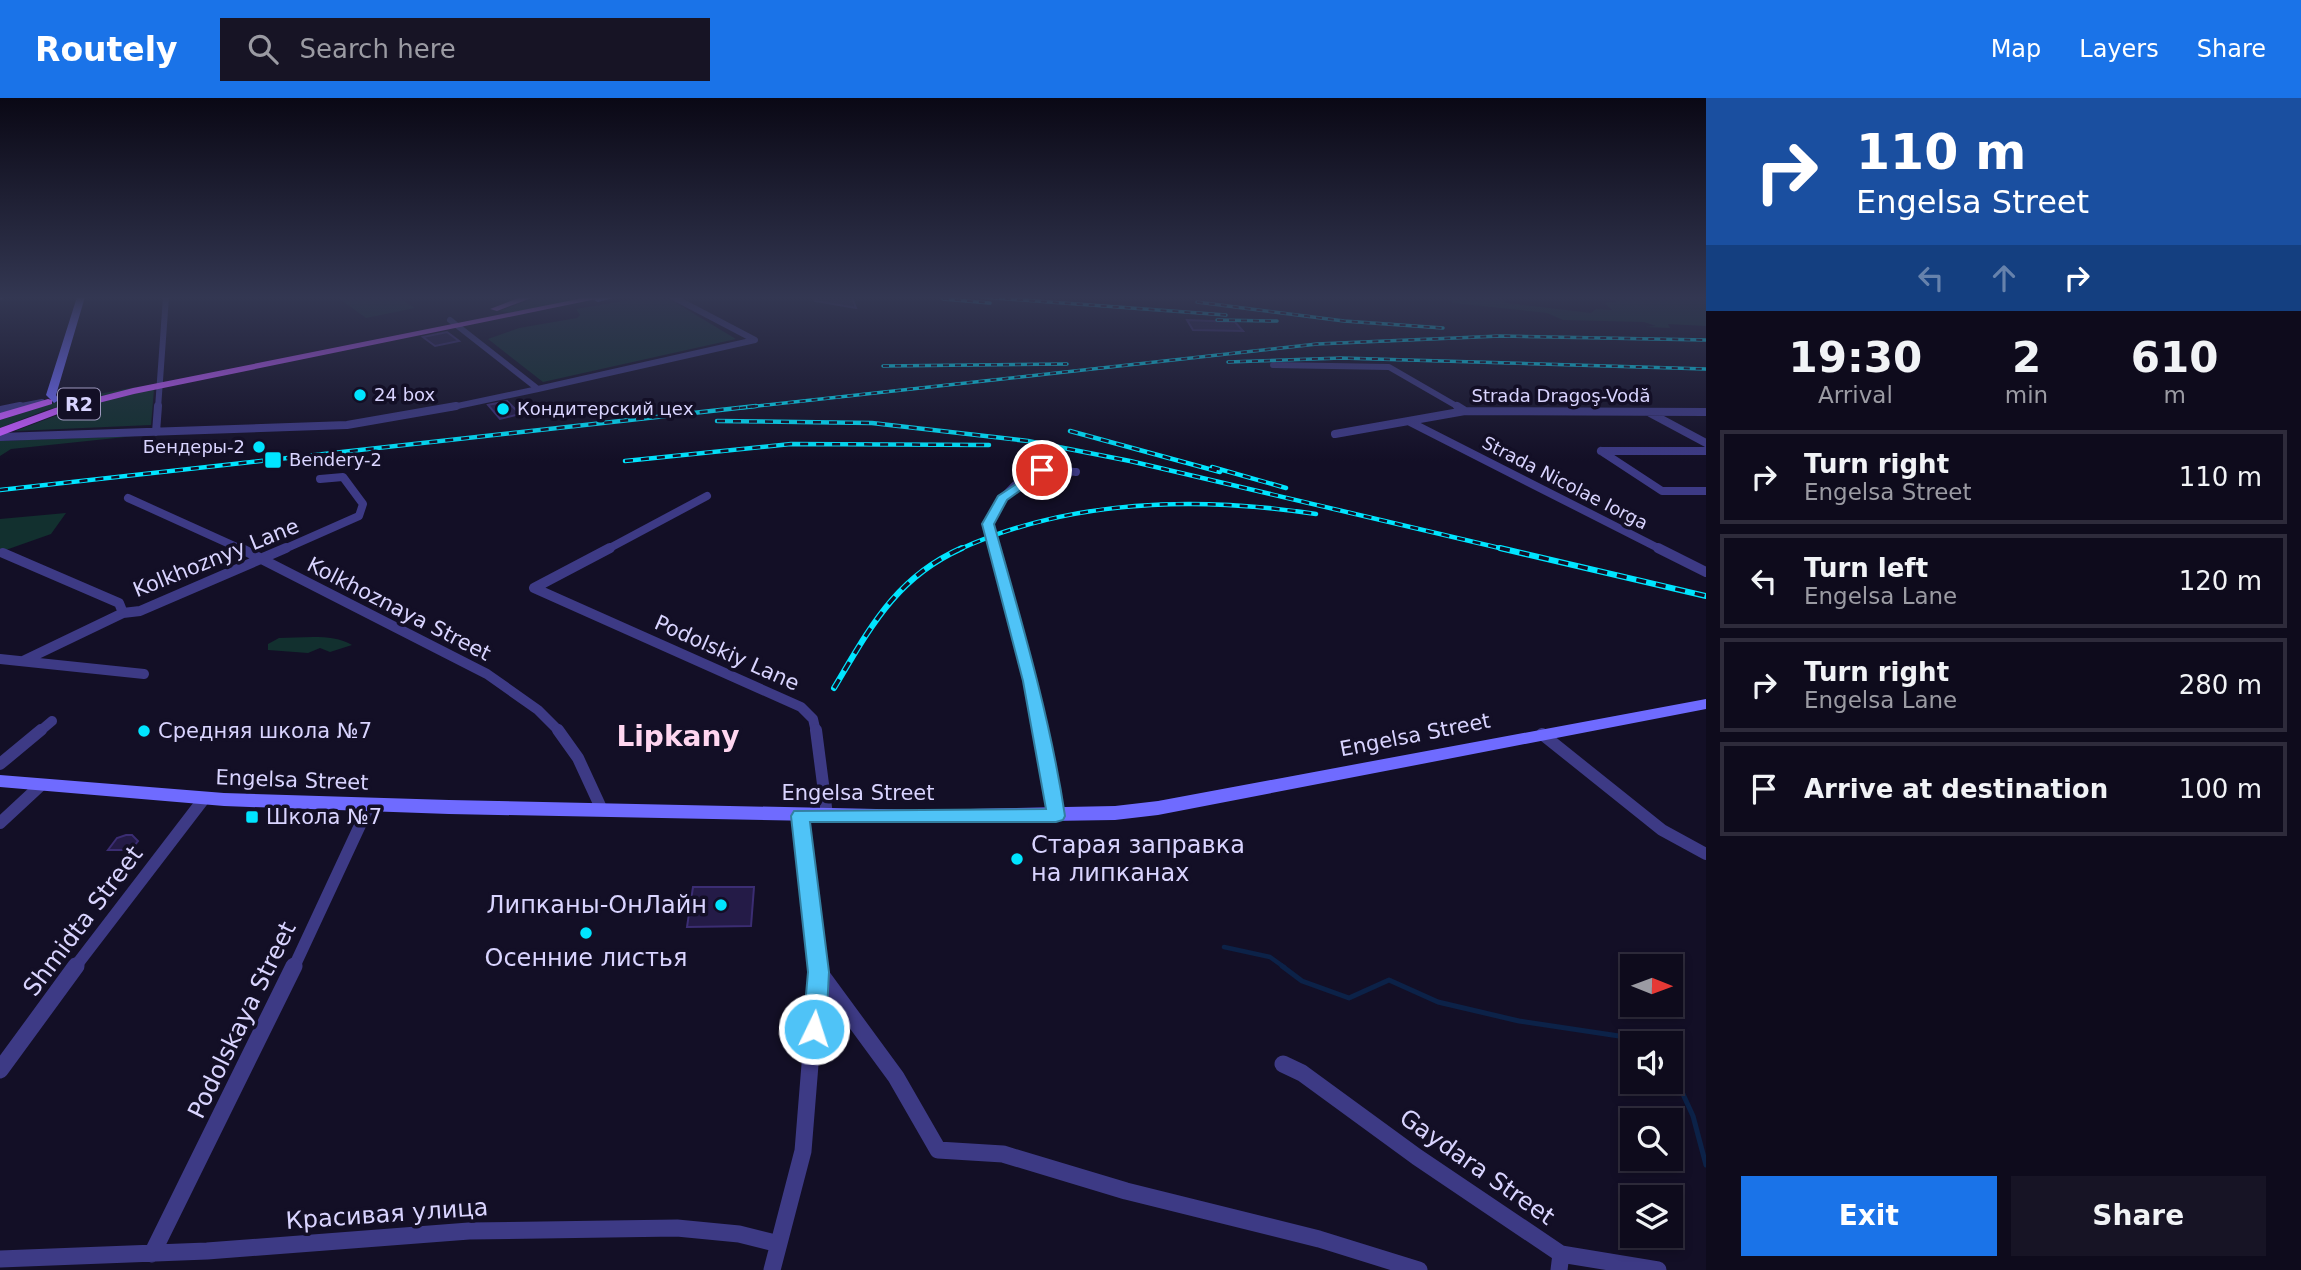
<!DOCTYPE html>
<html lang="en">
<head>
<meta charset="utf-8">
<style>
  :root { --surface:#0e0b1c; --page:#171425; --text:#f1f3f6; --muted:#9b9ba3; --line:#2e2b3b; --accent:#1a73e8 }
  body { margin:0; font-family:"DejaVu Sans",sans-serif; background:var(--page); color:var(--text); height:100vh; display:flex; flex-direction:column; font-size:26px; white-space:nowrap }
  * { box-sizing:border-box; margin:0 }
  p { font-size:23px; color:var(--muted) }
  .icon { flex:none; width:38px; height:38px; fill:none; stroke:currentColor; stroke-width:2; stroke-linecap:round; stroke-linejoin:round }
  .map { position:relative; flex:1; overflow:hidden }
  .drawer { display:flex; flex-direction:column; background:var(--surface); width:595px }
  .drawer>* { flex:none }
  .top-card { background:#1a4fa0; color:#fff; overflow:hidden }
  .needle { width:46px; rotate:91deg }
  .buttons { position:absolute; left:1620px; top:856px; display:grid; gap:14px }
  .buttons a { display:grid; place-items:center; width:63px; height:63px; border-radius:0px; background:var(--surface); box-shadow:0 4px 10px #0003,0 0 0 2px var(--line); font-size:35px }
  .pin { position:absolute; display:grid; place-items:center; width:60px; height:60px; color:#fff; margin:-30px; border:4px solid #fff; border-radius:50%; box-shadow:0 2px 7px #0007 }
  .me { position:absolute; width:77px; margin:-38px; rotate:4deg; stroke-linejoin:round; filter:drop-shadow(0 0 5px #0008) }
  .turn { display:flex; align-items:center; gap:24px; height:147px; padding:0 35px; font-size:32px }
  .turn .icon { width:91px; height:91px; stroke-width:2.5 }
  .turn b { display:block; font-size:49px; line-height:60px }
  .lanes { display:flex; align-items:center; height:66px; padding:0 35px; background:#0003; justify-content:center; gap:35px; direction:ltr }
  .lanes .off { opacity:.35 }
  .eta { display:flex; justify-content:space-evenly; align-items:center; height:119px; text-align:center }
  .eta b { font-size:42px; font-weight:800; line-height:49px }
  .cta { display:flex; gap:14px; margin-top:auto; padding:14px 35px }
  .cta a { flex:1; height:80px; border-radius:0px; background:var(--accent); color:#fff; font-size:28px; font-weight:800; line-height:80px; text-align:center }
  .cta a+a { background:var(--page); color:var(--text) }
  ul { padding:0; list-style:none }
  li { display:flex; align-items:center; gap:21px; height:94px; margin:0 14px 10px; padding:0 21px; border:4px solid var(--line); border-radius:0px }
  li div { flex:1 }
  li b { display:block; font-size:26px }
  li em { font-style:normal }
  header { display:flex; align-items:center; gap:42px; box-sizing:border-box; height:98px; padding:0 35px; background:var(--accent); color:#fff }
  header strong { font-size:33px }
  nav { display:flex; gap:38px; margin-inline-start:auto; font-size:24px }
  .search { width:490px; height:63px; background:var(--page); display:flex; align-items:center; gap:18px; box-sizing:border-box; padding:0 24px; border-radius:0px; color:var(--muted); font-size:26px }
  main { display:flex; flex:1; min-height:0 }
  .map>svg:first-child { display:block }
</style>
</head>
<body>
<header>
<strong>Routely</strong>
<div class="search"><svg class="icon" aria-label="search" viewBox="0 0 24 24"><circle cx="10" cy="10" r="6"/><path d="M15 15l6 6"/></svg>Search here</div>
<nav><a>Map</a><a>Layers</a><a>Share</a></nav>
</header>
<main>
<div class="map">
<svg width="1706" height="1172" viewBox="0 0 1706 1172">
  <rect width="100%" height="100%" fill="#130f26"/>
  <path fill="#12302f" d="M337,199h61l17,11 -49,10z
    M537,199h58l-84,16 -11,-2z
    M646,199h20l70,42 -193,43 -55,-43 31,-11 58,-10 3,-3 -4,-6z
    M1446,199h53l9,6 83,10 5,-4 16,1 -8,-7 12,-1 -9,-5h99v29l-38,-2 2,4 -25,-1 11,-1 -12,-4 -81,-2 -16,-7 -94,-10z
    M142,288l-96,24 -46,18v-8l60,-19z
    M154,291l-3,36 -136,6 67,-25z
    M135,338l-124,13 -11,7v-15z
    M66,415l-15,21 -51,18v-33z
    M279,540c23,0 53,-5 73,7l-22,7 -10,-4 -12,5 -40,-3v-6z"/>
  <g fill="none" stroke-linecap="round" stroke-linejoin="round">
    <path stroke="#0c2248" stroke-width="4.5" d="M1224,849l46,10 14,10"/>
    <path stroke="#0c2248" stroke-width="5" d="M1282,868l20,15 47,17 40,-18 49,22 81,19 120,18 6,4
      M1671,970l22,48 13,49"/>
  </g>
  <path fill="#241b47" stroke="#3b2d73" stroke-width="2" d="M815,199h37l4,11 -41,-7z
    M1187,222l48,2 8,9 -50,-1z
    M447,234l12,9 -24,5 -12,-9z
    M507,303l13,13 -20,5 -12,-14z
    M126,737h6l6,6 -7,9h-23l9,-12z
    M693,789h61l-3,39 -64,1z"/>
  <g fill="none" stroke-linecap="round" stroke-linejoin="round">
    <path stroke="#3d3a85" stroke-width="6" d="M450,222l88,69 217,-49 -82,-43
      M1273,267l116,2 71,41
      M11,310l31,-6
      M158,310l8,-111
      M448,310l90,-19"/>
    <path stroke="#3d3a85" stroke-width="8" d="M1457,308l8,5
      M0,312l20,-4
      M1650,315l56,30
      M1410,324l252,128
      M156,334l2,-26
      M1335,336l130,-23 241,1
      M0,339l347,-12 109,-19
      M1601,353l61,40h44
      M1601,353h105
      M128,400l115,52
      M282,452l77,-34 4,-12 -20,-27 -23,2
      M606,452l101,-54
      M995,452l-7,-26c8,-22 31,-48 54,-54 11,-3 23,1 34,2"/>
    <path stroke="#3d3a85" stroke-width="10" d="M240,450l247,126 51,36 22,22
      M995,450l36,133 11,51
      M1658,450l48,24
      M3,455l116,50 4,10
      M534,490l267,119 12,12 3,13
      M534,490l76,-40
      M0,561l144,15
      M23,563l100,-48 17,-2 146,-63
      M39,634l13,-11"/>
    <path stroke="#3d3a85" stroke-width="12" d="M558,632l20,28 24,52
      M816,632l11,85
      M1042,632l14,86
      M1542,636l120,96 44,24
      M0,666l41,-34
      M800,717l18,152
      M0,725l41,-38
      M75,869l128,-167
      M294,869l75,-161"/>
    <path stroke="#3d3a85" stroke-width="17" d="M819,874l77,105 42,73 65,4 123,37 193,48 100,31
      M1283,966l19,9 115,84 144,97 97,16
      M0,972l76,-104
      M152,1156l142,-288
      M0,1161l207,-8 262,-20 208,-3 62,6 36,9
      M772,1172l31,-119 15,-185
      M1559,1172l2,-16"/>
    <path fill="#6f6bff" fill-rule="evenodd" d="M0,199h4v1l-4,2z
      M77,199h8l-29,98 3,5 -5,3 -8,-8z
      M600,199h17l-19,5 -4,-2z
      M1706,601v10l-548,106 -43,5 -193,3 -473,-9 -225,-8 -224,-19v-12l224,18 225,7 473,10 193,-4 43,-5z"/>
    <path fill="#c25bff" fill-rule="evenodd" d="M521,199h13l-37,14 -7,-2z
      M588,199h18l-472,97 -71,18 -63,24v-8l55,-20 78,-20z
      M48,301l4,1v4l-52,16v-7z"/>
    <defs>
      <path id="rail-far2" d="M981,199l245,18
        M943,201l47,4
        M1197,204l147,19 99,7
        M1217,222l60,1
        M1228,264l113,-4 365,11
        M883,268l184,-2
        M740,310l577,-64 183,-8 206,4"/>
      <path id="rail-far1" d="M717,323l155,2 156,18 102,20 378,89
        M1070,333l150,41
        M625,363l166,-17 198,1
        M1212,369l74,21
        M0,392l756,-84
        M958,452c112,-51 239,-54 358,-36"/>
      <path id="rail" d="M1500,450l206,48
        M834,590c36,-60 61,-110 128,-140"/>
    </defs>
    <use href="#rail-far2" stroke="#00e5ff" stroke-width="3.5"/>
    <use href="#rail-far1" stroke="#00e5ff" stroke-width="4.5"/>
    <use href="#rail" stroke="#00e5ff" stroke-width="6"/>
    <use href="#rail-far2" stroke="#130f26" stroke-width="2" stroke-dasharray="6" stroke-linecap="butt"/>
    <use href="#rail-far1" stroke="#130f26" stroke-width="2.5" stroke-dasharray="8" stroke-linecap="butt"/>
    <use href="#rail" stroke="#130f26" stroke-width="3.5" stroke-dasharray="10" stroke-linecap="butt"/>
  </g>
  <linearGradient id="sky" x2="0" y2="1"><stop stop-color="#0a0815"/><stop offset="0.55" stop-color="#333752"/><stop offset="1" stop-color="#333752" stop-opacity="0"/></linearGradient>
  <rect width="1706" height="363" fill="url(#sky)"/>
  <path fill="#4fc3f7" stroke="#337fa1" stroke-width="2" d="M1042,369l4,1v4l-39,28 -13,24c27,96 56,192 71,292l-2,4 -7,2h-246l19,150 -3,57 -4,7 -8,3 -8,-3 -3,-7 5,-57 -17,-156 3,-5 252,-2 -23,-128 -41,-157 16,-28z"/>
  <g fill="#00e5ff" stroke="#130f26" stroke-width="2.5">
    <circle cx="360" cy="297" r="7"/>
    <circle cx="503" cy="311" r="7"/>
    <circle cx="259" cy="349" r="7"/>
    <rect x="264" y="353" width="18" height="18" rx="3.5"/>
    <circle cx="144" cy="633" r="7"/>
    <rect x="245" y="712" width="14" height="14" rx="3.5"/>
    <circle cx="1017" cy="761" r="7"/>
    <circle cx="721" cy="807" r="7"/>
    <circle cx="586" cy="835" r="7"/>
  </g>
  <g text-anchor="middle" stroke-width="7" stroke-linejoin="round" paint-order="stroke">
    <g font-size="18" fill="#d9d4ff" stroke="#130f26" text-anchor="start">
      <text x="374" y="303">24 box</text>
      <text x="517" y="317">Кондитерский цех</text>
      <text x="245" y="355" text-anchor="end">Бендеры-2</text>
      <text x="289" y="368">Bendery-2</text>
    </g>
    <g font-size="18" fill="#d9d4ff" stroke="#130f26">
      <text x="1561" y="304">Strada Dragoş-Vodă</text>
      <text transform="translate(1565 385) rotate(27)" y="6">Strada Nicolae Iorga</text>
    </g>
    <rect fill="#130f26" stroke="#9e99be" stroke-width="2" x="58" y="290.5" width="42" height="31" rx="5"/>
    <g font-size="19" font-weight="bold" fill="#d9d4ff">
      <text x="79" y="313">R2</text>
    </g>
    <g font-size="21" fill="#d9d4ff" stroke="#130f26">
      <text transform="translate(216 460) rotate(-22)" y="7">Kolkhoznyy Lane</text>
      <text transform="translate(399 511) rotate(27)" y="7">Kolkhoznaya Street</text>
      <text transform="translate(727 555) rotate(24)" y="7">Podolskiy Lane</text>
      <text transform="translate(1415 637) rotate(-11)" y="7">Engelsa Street</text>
      <text transform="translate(292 682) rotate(2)" y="7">Engelsa Street</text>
      <text x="858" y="702">Engelsa Street</text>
    </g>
    <g font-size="21" fill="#d9d4ff" stroke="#130f26" text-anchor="start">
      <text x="158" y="640">Средняя школа №7</text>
      <text x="266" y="726">Школа №7</text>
    </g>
    <g font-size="24" fill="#d9d4ff" stroke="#130f26" text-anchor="start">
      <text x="1031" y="755">Старая заправка<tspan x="1031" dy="28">на липканах</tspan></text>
      <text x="707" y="815" text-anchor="end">Липканы-ОнЛайн</text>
      <text x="586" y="868" text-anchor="middle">Осенние листья</text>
    </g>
    <g font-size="24" fill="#d9d4ff" stroke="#130f26">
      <text transform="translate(83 823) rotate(-53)" y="8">Shmidta Street</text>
      <text transform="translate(242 922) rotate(-64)" y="8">Podolskaya Street</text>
      <text transform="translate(1477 1069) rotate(35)" y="8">Gaydara Street</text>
      <text transform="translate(387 1116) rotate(-4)" y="8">Красивая улица</text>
    </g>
    <g font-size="28" font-weight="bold" fill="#ffd6f0" stroke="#130f26">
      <text x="678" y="648">Lipkany</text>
    </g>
  </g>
</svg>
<div class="buttons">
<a><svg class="needle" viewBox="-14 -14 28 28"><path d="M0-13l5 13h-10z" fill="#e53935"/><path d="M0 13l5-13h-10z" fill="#9b9ba3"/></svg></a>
<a><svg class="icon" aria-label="sound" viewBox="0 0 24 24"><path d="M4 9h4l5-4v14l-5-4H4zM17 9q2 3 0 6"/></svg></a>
<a><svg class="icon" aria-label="search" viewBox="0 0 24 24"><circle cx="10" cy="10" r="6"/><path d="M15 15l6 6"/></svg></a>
<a><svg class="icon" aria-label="layers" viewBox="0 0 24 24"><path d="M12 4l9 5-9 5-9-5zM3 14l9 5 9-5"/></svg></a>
</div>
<div class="pin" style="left:1042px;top:372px;background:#d93025"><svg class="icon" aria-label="arrive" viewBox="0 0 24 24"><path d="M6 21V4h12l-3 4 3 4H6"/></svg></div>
<svg class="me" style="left:814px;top:931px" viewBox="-20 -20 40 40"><circle r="17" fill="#4fc3f7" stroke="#fff" stroke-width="3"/><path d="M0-11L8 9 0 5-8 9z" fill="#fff"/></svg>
</div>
<section class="drawer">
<div class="top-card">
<div class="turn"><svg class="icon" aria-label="right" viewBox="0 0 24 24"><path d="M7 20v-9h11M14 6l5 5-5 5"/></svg><div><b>110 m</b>Engelsa Street</div></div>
<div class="lanes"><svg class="icon off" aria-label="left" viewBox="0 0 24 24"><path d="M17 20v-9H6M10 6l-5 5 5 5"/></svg><svg class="icon off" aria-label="ahead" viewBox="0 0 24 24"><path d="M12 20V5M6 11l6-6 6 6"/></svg><svg class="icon" aria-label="right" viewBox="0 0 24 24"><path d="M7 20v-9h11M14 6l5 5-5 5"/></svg></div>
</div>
<div class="eta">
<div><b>19:30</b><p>Arrival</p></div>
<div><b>2</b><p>min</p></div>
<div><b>610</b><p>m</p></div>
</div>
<ul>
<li><svg class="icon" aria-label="right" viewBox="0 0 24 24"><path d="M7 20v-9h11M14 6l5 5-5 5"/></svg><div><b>Turn right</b><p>Engelsa Street</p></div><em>110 m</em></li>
<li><svg class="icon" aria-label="left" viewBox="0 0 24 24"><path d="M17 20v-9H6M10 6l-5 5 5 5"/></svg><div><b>Turn left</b><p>Engelsa Lane</p></div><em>120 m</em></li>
<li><svg class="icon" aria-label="right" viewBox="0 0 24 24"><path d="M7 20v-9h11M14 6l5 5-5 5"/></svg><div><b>Turn right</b><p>Engelsa Lane</p></div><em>280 m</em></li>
<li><svg class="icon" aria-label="arrive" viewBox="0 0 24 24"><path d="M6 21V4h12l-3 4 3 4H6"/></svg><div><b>Arrive at destination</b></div><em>100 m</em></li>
</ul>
<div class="cta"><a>Exit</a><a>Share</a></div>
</section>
</main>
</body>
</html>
